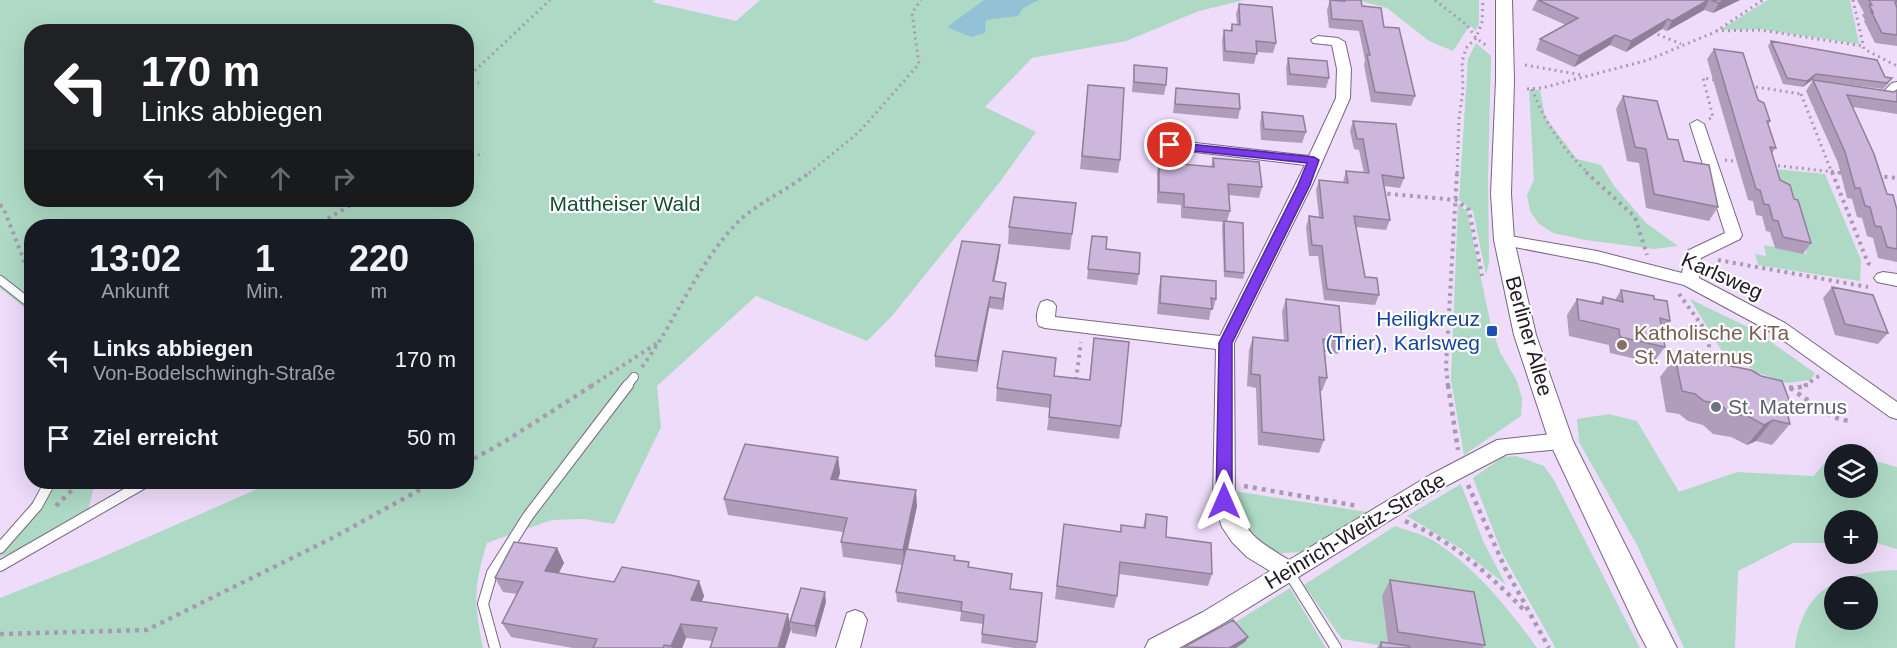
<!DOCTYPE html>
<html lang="de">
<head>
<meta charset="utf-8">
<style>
  :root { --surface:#171b24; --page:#242831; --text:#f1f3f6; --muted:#9ea1a6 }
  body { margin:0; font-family:Arial,sans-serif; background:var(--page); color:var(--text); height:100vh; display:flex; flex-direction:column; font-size:22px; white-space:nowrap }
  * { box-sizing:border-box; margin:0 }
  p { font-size:20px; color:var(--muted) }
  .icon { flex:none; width:33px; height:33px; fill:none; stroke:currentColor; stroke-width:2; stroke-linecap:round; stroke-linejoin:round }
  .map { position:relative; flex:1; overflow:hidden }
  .drawer { position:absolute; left:24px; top:219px; width:450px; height:270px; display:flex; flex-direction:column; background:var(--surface); border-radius:24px; box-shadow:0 6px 24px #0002 }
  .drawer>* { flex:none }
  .banner { position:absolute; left:24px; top:24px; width:450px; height:183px; border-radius:24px; box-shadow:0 6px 24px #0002; background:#202124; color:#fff; overflow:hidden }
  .fabs { position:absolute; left:1824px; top:444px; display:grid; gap:12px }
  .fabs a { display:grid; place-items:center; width:54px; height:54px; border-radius:50%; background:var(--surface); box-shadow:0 6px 24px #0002; font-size:30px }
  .pin { position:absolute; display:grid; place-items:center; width:51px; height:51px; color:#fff; margin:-26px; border:3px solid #fff; border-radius:50%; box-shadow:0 2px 6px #0007 }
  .me { position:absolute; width:66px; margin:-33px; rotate:0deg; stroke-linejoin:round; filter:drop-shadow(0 0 4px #0008) }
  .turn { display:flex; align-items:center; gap:21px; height:126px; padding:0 18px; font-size:27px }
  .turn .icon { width:78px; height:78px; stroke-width:2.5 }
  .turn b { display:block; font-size:42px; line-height:51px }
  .lanes { display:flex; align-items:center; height:57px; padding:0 18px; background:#0003; justify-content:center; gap:30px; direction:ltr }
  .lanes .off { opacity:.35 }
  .eta { display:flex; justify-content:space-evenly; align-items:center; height:102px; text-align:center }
  .eta b { font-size:36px; font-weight:700; line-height:42px }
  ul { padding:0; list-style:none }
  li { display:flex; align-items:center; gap:18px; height:78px; padding:0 18px }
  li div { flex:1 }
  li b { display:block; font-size:22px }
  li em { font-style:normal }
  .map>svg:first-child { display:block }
</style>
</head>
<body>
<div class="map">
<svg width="1897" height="648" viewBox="0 0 1897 648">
  <rect width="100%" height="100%" fill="#eedcfa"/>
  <path fill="#aedac5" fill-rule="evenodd" d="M0,0h655l-3,2 84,19 24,-21h484l-45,11 -73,30 -94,17 -47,49 51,25 -37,51 -107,133 -25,25 -111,-45 -99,90 4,41 -47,97 -30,-5 -32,1 -65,23c-14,46 -13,59 -4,105h-483v-50l98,-39 175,-77h193v-256h-434l-1,87 -31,-25zM32,32h434v168h-434z
    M1357,0h122v23l-3,8 -6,-6 -17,26 -24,-10 -42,-33z
    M1768,0h82l9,44 -99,-15 -40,1z
    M1476,43l15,13 -3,120 1,87 -3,12 -13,-64 -14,-11 9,-141z
    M1529,90h11l5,27 32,42 24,6 14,22 31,36 32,23 -24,3 -68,-9 -33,-7 -14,-9 -9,-13 -3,-16 7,-15z
    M1744,166l81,8 36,86 -1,21 -102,-16 -3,-11 11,2 -2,-11 43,9 -5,-15z
    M1458,204l9,7 24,115 9,26 17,29 5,17 -1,18 -57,39 -13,-75z
    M1690,299l64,31 61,43 -5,7 -23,3 -32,-11 -14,-13 -18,-6z
    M1609,414l28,7 42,71 58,-20 77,4 17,-21h3v33h34v-29l29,8v82l-20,-6h-9v-23h-34v23h-41l-55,28 -3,77h-51l-47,-103 -58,-103 -2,-23z
    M1516,456l28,10 10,14 86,168h-85l-1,-3 -52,-92 -29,-75 30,-21z
    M45,482h50l-7,29 -68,39 -20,7v-15l28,-34z
    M1461,484l23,59 22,42 -45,-36 -54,-33z
    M1234,491l133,21 -62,40 -24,1 -23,-9 -24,-29z
    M1395,526c13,5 28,8 39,15 41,26 75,68 103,107h-65l-90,-52 7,51 -47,-8 -38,-54z
    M1897,570v78h-102c8,-61 46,-76 102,-78zM1834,586h34v34h-34z
    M1290,588l36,60h-90l9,-6 -14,-17z"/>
  <path fill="#93c2d6" d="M984,0h55l-16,8 -5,8 -32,4 -1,13 -14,4 -24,-10z"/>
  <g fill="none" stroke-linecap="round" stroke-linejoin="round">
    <defs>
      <path id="service-far1" d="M0,280l32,25
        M627,386l7,-9"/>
      <path id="service" d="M0,548l37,-42 13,-24
        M0,566l146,-84
        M1288,571l48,77
        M495,648l-12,-44 9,-31 36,-57 100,-131"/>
      <path id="minor" d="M1318,36l20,2 7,4 6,27 -1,29 -38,87 -78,158 1,158c9,33 26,42 54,59l141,-85 67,-35 64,-7 7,2 3,6 -3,6 -7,2 -54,5 -63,33 -225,139 -40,22h-34l4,-8 54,-28 67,-41 -23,-14 -15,-15 -10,-15 -9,-26 3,-152 -171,-21 -6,-2c-4,-6 -2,-17 2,-24l6,-2 6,2 3,4 -1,11 165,19 85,-171 -135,-16 -7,-4 1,-10 7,-4 7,4v6l131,15 27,-58 1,-29 -5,-24 -19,-2 -2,-3z
        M1897,82v12l-5,5 -22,-1 -7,-4 7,-4 14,1 8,-8z
        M1697,120l7,4 38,111 -2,4 -39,19 -2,20 86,45 112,79v17l-7,-2 -117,-84 -89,-48 -87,-22 -93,-18 -6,-1 -2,-4 2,-4 6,-1 93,16 85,22 5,-22 38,-18 -35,-109z
        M1883,272l14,2v12l-20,-4 -3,-4 3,-4z
        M855,610l8,3 4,7 -7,28h-24l11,-35z"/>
      <path id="tertiary" d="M1496,0h16l2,80 -3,114 3,46 22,95 37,106 104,207h-30l-8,-15 -90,-192 -35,-106 -20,-95 -3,-46 5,-114z"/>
    </defs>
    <use href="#service-far1" stroke="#786782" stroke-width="10"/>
    <use href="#service" stroke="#786782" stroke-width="12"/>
    <use href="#minor" stroke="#786782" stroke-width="2"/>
    <use href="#tertiary" stroke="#786782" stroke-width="2"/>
    <path stroke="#a89ab1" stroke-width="3" stroke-dasharray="2 4" stroke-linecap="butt" d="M1435,0l33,26 8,12 11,8
      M1853,0l11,49 33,17
      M1716,31l44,-1 103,16
      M1652,32l29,12
      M1525,65l57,10
      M466,79l84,-79
      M466,80l13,3
      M1750,86l51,8
      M1527,89l15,-1 106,-28 67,-28 48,-32
      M1532,89c12,32 31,61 56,84
      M1801,94l31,79
      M1709,119l4,-2 -10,-39 13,2
      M466,157l18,-3
      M1725,160l16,2
      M1772,165l71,8
      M809,173l50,-41 60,-68 -7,-51 9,-13
      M1457,173l2,-54 4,-29 -1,-28 4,-14 10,-10 6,-16 1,-22"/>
    <path stroke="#a89ab1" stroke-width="4" stroke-dasharray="3 4.5" stroke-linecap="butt" d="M1586,172l49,45 12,38
      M1831,172l12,1
      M1832,172l36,91 5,4
      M1877,176l20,2
      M1380,193l76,7 13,10 13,66
      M0,205l3,2 29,74
      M315,226l41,-24 18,-2
      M1718,260l150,27
      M1679,294l30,41v23
      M642,367c34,-46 54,-100 93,-142 22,-23 52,-34 75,-53
      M1076,380l5,-38
      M591,386l68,-44
      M1448,386l-2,-20 11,-194
      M1804,386l15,-10"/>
    <path stroke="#a89ab1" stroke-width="4.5" stroke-dasharray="4 5" stroke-linecap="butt" d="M1448,385l10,65
      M1780,387l17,1 11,-3
      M1790,388l43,29 15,4
      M466,463l38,-21 89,-57
      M1468,485l37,83 44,80
      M1244,486l114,20
      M56,506l24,-24
      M1405,521c47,20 83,52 118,88
      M0,634l147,-4 187,-93 100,-55"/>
    <use href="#service-far1" stroke="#fff" stroke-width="8"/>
    <use href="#service" stroke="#fff" stroke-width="10"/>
    <use href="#minor" fill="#fff" fill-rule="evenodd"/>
    <use href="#tertiary" fill="#fff" fill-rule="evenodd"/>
  </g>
  <path fill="#b09dbc" d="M1330,0l11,1v-1h20l1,6 22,21 31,69 -4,10 -40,-4 -7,-37 1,-5 -6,-29 -30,-3 -2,-18z
    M1537,0h203l-27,13 -9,-3 -37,21 -5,-2 -36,23 -16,-7 -36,22 -38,-17 4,-11 26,-14 -34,-15z
    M1857,0h40v46l-22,-3 -11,-22 1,-1 -3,-5 2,-2z
    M1239,4l37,39 -3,10 -16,-1 -3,12 -31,-3 -1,-21 2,-10 6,1 2,-7h5l-1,-10z
    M1771,41l118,42 -6,6 -71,-9 -9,7 -20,-3 -15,-38z
    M1714,49l44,51 12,21 -2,4 8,23 -4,5 8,27 14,19 17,44 -8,11 -28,-6 -5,-16 -4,-1 -4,-15 -6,-1 -3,-14 -5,-1 -41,-141z
    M1288,58l41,20 -3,10 -39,-3 -1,-17z
    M1134,65l32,20 -2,10 -32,-3z
    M1813,80l81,12 3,-2v24l-44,-7 34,87 10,16v52l-19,-4 -5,-20 -6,-2 -5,-18 -5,-1 -5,-18 -5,-1 -9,-35 -32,-72z
    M1088,85l32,75 -2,13 -38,-4z
    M1176,88l64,21 -2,10 -65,-6z
    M1623,96l45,43 50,68 -9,14 -63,-13 -7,-45 -12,-2 -11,-52z
    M1262,112l44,20 -4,11 -41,-3 -1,-17z
    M1353,121l51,57 -4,10 -16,-2 6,34 -4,10 -30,-3 9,50 14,18 -4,10 -51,-5 -6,-44h-9l-3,-29 3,-11 10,1 -3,-27 3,-10 24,2 3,-11 18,2 -5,-23 -5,-1 -4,-18z
    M1213,158l49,29 -3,11 -30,-3 1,16 -3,10 17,52 -1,6 -19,-2 -2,-51 1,-4 -42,-4v-13l-24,-2v-30l2,-11 52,5z
    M1076,203l-6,47 -62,-6 1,-17z
    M1092,236l14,13 33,25 -2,11 -50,-6z
    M999,256l-5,26 11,12 -2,16 -14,-2 -12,64 -42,-5v-11z
    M1161,276l55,23 -3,11h-2l-2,10 -52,-6 2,-27z
    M1832,287l56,46 -10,11 -43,-9 -12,-37z
    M1621,290l33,9 16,22 -8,12 3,14 -12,16 -43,-10 -1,-8 -40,-9 -2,-21 10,-16 22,4 4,-6 12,3z
    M1286,299l56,42 -4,13 -13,-2 2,26 -5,13h-2l4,49 -5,13 -61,-8 -2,-57 -9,-2 2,-36 4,-13 31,4 -2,-29z
    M1094,338l27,88 -2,13 -72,-9 3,-22 -54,-7 1,-13 57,-12 35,4z
    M1675,357l46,7 65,46 4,14 -18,21 -16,-4 -9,4 -16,-8 -18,-3 -10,-9 -15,-4 -9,-7 -13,-2 -6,-35z
    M838,457l2,16 -2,7 79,26 -9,43 47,7v4l55,29 32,4 -6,55h-22l-33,-5 2,-19 -23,-3 1,-9 -64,-10 -1,-10 6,-27 -59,-8 -2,-15 2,-10 -115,-17 -4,-16z
    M1146,514l20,23 46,37 -4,12 -89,-12 -2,22 -3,12 -59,-9 9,-75 56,8 1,-7 22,3z
    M557,548l7,15 -6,11 56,8 85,-1 5,15 -2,5 89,28 -6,19h-75l2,-7 -26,-3 -4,10h-109l-62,-11 -9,-14 15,-29 -14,-2 -8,-14z
    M1390,580l95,65 -2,3h-106l4,-6 7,1 -6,-47z
    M826,602l-10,35 -24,-4 -2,-11z"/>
  <path fill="#907f99" d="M1709,0l-5,10 -37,21 5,-10z
    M1725,0h15l-27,13 6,-10z
    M1668,19l-6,10 -36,23 5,-11z
    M1615,35l-5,10 -36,22 5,-11z
    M1816,74l-4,6 -9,7 4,-6z
    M1000,245l-1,11 -7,36 1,-11z
    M1006,283l-1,11 -2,16v-11z
    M990,297l-1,11 -12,64v-11z
    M1773,420l-17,21 -9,4 17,-20z
    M838,457l2,16 -7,22 -2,-16z
    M916,490l1,16 -13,59 -1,-15z
    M557,548l7,15 -12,23 -7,-15z
    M699,581l5,15 -8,18 -5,-14z
    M825,592l1,10 -10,35 -1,-11z
    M788,614l3,15 -6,19h-7z
    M681,624l5,14 -4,10h-10l-1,-2z
    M1248,637l-3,5 -9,6h-7z"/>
  <path fill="#cdb6db" stroke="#907f99" stroke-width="1.5" d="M1330,0l14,1 -1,-1h18l1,6 19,2 3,19 15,1 16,68 -40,-4 -8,-37h3l-8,-34 -30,-2z
    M1538,0h170l-36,21 -4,-2 -37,22 -16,-6 -36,21 -39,-17 38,-21z
    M1711,0h14l-6,3z
    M1869,0h28v2h-2l2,6v27l-15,-2 -11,-22 2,1 -4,-7h3z
    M1239,4l33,3 4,36 -20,-2 1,13 -32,-3 -1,-21 8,1v-7l8,1z
    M1771,41l106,19 8,17 7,1 -5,5 -71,-9 -9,7 -20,-3z
    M1714,49l29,4 15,47 6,3 6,18h-3l9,27 -6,-1 10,33 10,5 4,14 4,1 13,43 -28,-6 -5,-16 -5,-1 -4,-15 -5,-1 -4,-14 -4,-1z
    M1288,58l39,3 2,17 -39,-4z
    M1134,65l33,3 -1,17 -32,-3z
    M1813,80l81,12 3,-2v12l-50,-7 27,59 13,40 6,1 4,15v39l-10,-2 -6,-20 -6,-1 -5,-19 -5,-1 -5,-18h-5l-10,-36z
    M1088,85l36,3 -4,72 -38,-4z
    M1176,88l63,6 1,15 -65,-5z
    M1623,96l34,5 11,38 10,1 6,21 25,4 9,42 -64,-13 -8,-45 -11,-2z
    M1262,112l41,4 3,16 -42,-3z
    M1353,121l43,3 8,54 -22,-3 8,45 -36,-4 11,61 12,1 2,17 -52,-6 -5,-43 -10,-1 -3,-29 14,2 -4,-38 29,3 -2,-12 23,2 -6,-34h-6z
    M1213,158l46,4 3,25 -34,-3 2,27 -46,-4v-13l-25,-2v-30l55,5z
    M1014,197l62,6 -4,31 -63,-7z
    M1224,221l19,2 1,50 -19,-2z
    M1092,236l15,1 -1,12 34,4 -1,21 -51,-5z
    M962,241l38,4 -7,36 13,2 -3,16 -13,-2 -13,64 -42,-5z
    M1161,276l55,5v18l-5,-1 1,11 -52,-6z
    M1832,287l41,8 15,38 -43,-9z
    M1621,290l33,6v3l13,2 3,20 -10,-3 5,29 -45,-10 -1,-8 -40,-9 -2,-21 26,5v-7l20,5z
    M1286,299l53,7 3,35 -19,-2 4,39 -8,-1 5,63 -62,-8 -2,-57 -9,-1 2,-37 35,4z
    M1094,338l35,4 -8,84 -72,-9 2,-22 -54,-7 6,-37 53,7 -2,18 36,4z
    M1695,351l16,4 10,9 30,6 10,6 21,5 9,24 -5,3 4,16 -17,-4 -9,5 -16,-9 -18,-2 -10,-10 -16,-3 -9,-7 -13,-3 -7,-34z
    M745,444l93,13 -7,22 85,11 -13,60 -62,-8 6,-24 -123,-19z
    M1146,514l21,3 -1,20 45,6 1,31 -92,-12 -3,34 -60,-10 7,-62 57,8v-7l24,3z
    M514,542l43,6 -12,23 69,11 8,-15 48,8 29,6 -8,19 97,14 -10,34h-68l7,-20 -36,-4 -10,22 -7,-1 -1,3h-70l4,-9 -95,-16 21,-41 -28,-4z
    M906,549l49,7 -1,4 15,2 -1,5 44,7 -2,15 32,4 -5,49 -55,-8 2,-19 -23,-4 1,-9 -66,-10z
    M1390,580l84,12 11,53 -87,-13z
    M801,588l24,4 -10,34 -25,-4z
    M1233,620l15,17 -19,11 -45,-1z
    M1381,642l28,4 1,2h-29z"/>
  <path fill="#7c3aed" stroke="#51269a" stroke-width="1.5" d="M1170,142l144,15 5,3 -9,25 -78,158v158l-2,4 -6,2 -6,-2 -2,-4 3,-158 79,-158 9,-22 -141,-15v-5z"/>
  <rect fill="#1a4fb4" stroke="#fff" stroke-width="2" x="1486" y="325" width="12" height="12" rx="3"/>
  <circle fill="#8d6e63" stroke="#fff" stroke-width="2" cx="1622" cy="345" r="6"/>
  <circle fill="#6b7280" stroke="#fff" stroke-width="2" cx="1716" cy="407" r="6"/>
  <g text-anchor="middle" stroke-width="4.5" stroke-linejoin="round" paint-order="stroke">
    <g font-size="21" fill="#154e38" stroke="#fff">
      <text x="625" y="211">Mattheiser Wald</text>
    </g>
    <g font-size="21" fill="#1f1923" stroke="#fff">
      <text transform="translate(1722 276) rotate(24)" y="7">Karlsweg</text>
      <text transform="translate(1529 336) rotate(74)" y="7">Berliner Allee</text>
      <text transform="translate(1355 531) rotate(-31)" y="7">Heinrich-Weitz-Straße</text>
    </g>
    <g font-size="21" fill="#164399" stroke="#fff" text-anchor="end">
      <text x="1480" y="326">Heiligkreuz<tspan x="1480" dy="24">(Trier), Karlsweg</tspan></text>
    </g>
    <g font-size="21" fill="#785e54" stroke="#fff" text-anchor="start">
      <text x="1634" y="340">Katholische KiTa<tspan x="1634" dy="24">St. Maternus</tspan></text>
    </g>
    <g font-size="21" fill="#5b616d" stroke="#fff" text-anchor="start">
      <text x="1728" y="414">St. Maternus</text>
    </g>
  </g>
</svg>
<div class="fabs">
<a><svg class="icon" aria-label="layers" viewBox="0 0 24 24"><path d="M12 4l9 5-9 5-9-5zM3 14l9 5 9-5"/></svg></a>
<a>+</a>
<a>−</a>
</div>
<div class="pin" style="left:1170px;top:145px;background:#d93025"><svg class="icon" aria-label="arrive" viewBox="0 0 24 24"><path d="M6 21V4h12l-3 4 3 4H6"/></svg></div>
<svg class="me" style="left:1224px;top:501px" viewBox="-20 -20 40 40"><path d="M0-17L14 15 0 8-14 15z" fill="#7c3aed" stroke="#fff" stroke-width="4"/></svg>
<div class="banner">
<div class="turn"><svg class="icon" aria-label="left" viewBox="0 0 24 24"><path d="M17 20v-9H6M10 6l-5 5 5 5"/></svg><div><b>170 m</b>Links abbiegen</div></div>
<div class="lanes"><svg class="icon" aria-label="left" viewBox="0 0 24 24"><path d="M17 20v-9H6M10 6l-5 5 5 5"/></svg><svg class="icon off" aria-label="ahead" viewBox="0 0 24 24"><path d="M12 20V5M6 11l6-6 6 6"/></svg><svg class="icon off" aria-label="ahead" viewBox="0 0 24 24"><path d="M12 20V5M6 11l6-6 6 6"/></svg><svg class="icon off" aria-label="right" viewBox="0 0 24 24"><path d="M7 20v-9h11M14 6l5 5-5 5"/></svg></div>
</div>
<section class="drawer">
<div class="eta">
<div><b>13:02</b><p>Ankunft</p></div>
<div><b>1</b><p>Min.</p></div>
<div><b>220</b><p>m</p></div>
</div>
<ul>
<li><svg class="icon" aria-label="left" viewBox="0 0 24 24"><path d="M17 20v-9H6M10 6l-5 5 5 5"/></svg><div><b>Links abbiegen</b><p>Von-Bodelschwingh-Straße</p></div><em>170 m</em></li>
<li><svg class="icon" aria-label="arrive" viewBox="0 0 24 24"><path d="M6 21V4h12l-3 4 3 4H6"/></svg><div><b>Ziel erreicht</b></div><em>50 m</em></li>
</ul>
</section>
</div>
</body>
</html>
